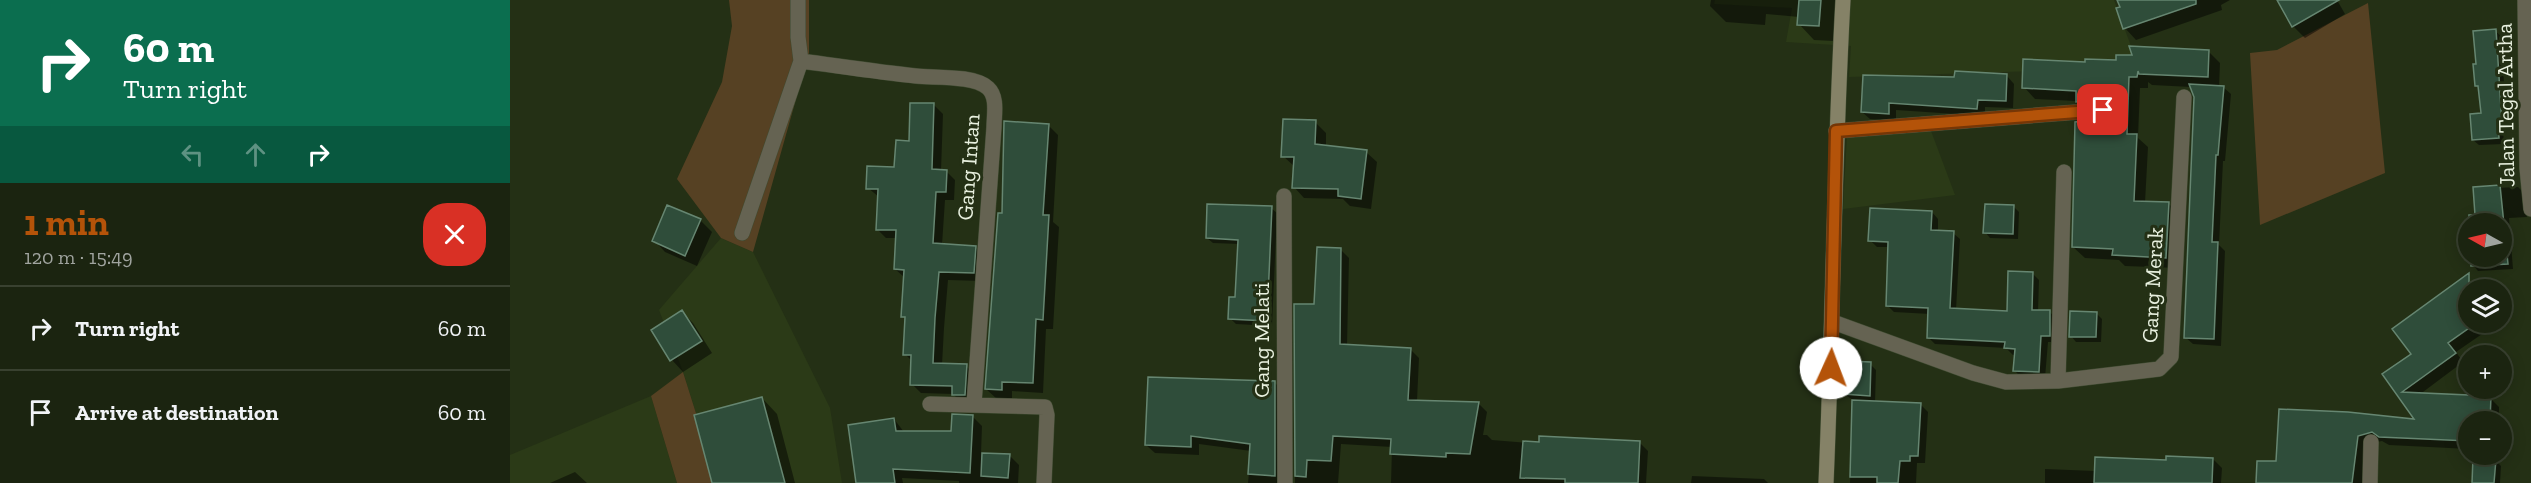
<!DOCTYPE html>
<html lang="en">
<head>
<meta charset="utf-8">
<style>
  :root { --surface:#1b2410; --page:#242c19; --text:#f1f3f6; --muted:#a0a49f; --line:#394130; --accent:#b45309 }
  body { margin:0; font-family:"Zilla Slab",serif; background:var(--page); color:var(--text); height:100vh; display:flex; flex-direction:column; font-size:22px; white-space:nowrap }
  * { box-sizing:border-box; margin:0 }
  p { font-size:20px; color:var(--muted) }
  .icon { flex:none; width:33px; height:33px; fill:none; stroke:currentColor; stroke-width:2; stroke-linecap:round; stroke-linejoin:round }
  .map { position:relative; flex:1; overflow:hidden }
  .sheet { display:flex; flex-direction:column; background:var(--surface); width:510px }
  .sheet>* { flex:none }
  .guide { background:#0b6e4f; color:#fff; overflow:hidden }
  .needle { width:39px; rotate:278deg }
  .controls { position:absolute; left:1948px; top:213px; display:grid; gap:12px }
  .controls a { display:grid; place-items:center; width:54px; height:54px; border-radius:50%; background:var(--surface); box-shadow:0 3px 15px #0003,0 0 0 2px var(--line); font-size:30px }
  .pin { position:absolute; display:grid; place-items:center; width:51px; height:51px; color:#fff; margin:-26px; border-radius:12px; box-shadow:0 3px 9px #0006 }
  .me { position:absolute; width:66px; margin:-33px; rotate:2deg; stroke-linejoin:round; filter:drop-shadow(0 0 4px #0008) }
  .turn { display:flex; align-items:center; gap:21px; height:126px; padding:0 24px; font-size:27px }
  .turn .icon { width:78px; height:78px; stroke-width:2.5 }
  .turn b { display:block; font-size:42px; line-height:51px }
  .lanes { display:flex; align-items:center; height:57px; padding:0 24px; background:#0003; justify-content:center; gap:30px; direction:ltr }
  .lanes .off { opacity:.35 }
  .round { display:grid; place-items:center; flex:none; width:63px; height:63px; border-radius:24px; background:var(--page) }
  .overview { display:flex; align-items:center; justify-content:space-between; height:102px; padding:0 24px }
  h1 { font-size:36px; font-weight:800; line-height:45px; color:var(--accent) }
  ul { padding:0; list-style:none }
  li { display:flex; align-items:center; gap:18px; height:84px; padding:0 24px; border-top:2px solid var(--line) }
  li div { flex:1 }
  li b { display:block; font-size:22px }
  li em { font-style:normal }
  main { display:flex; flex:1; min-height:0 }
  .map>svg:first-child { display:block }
</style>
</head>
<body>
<main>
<section class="sheet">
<div class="guide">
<div class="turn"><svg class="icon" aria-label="right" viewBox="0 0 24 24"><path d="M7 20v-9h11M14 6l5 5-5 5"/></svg><div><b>60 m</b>Turn right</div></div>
<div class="lanes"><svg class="icon off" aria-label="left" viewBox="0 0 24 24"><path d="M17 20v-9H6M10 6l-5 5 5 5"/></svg><svg class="icon off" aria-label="ahead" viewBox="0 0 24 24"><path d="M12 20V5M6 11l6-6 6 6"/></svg><svg class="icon" aria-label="right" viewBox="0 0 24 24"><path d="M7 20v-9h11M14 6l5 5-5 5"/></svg></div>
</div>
<div class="overview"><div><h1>1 min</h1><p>120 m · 15:49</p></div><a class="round" style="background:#d93025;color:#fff"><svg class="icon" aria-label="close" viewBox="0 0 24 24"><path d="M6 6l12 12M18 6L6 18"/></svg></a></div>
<ul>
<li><svg class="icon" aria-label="right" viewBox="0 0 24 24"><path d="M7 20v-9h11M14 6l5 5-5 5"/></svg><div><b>Turn right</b></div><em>60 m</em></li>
<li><svg class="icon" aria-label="arrive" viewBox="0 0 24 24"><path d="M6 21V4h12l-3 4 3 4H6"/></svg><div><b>Arrive at destination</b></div><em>60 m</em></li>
</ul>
</section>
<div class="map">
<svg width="2021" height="483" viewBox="0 0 2021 483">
  <rect width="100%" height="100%" fill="#243015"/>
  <path fill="#2b3a17" d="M1205,0h399l24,65 -77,5 -212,7 2,-31 -65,-4 6,-34 -78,-4z
    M1421,131l24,64 -112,14 4,-74z
    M211,238l32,14 77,156 12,75h-124l-35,-111 -24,-62z
    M141,396l26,87h-167v-28z"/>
  <path fill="#564123" d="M219,0h80v53l-56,199 -32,-14 -44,-59 45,-97 10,-56z
    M1858,3l17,170 -125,52 -10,-172 27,-3z
    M173,372l35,111h-41l-26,-87z"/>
  <path fill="#0007" d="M1201,0h130l-7,41 -20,-1 -15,-16v-7l-33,-3 -1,11 -39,-3 -16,-16z
    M1609,0h111l-9,5 1,5 -86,30 -11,-12z
    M1768,0h59l8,14 -40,24 -12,-12z
    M1985,31l6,5 6,93h-4l1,15 -25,1 -6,-5 10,-25 -3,-26 -4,-4 2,-20z
    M1699,52l11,11 -1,24h4l8,7 -6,67h-2l-4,84 6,6 -4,95 -28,-2 -8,-7 10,-240 -4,-10 -39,-2 -4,-3v6h-8l-2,50 10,9 -3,56h23l12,12 -3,53 -52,-2 -6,-6 -34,-2 -12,-11 36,-127 4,-9 -24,2 -13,-12 -41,-2 -11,-12 63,-23z
    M1497,76l7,8 -1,24 -28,-1v9l-89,-6v11l-26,-2 -8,-7 63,-34z
    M424,105l9,9 -2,57h5l9,9 -1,20h-9l-3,45 33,2 9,9 -2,25 -34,-1 -4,48 -2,37 24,1 9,9 -2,28h-11l-9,-9 -32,-1 -9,-9 1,-22 -8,-8 2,-34 -4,-4 2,-38 -10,-9 2,-31h-11l-9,-9 2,-32 -11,-9 28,-19z
    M805,122l11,11v14l40,5 11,10 -6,47 -21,-3 -7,-7 -39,-1 -10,-11 1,-20 -12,-11z
    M538,125l10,10 -5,87 6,5 -6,102h-7l-3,64 -31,-2v9l-15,-1 -11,-10z
    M2008,187l6,6 3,24 -18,1 4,51 -35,2 -5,-6 29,-9v-32l-26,-8 -2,-27z
    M158,207l33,14 11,11 -15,34 -32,-14 -11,-12z
    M1504,207l5,5 -1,27 -28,-1 -5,-6z
    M761,208l6,5 -5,113 -36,-2 -6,-6 6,-19 3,-55 -26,-1 -6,-5z
    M1422,212l6,7v13l15,1 7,6 -4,71 52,2 25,-38 6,6 -1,32h12l6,7v23h-8l-3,36 -24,-1 -6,-6 1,-16h-3l-7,-7 -71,-4 -7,-7 2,-23 -36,-2 -7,-7 2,-58h-12l-7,-7z
    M830,249l9,9 -2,88 63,3 9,9 -2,43 62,3 8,8 -4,23h4l5,5 48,4 99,-2 9,9 -2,32h-255l1,-36 -51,-3 -3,39h-43l1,-178 19,1z
    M1959,310v12h9l7,10 -29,20 7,10 -44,33 71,3 9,9v15h-30v27l-80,-4 -7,-4 -16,3 -4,39h-104l19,-20 3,-52 137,10 -33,-46z
    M172,312l11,11 19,30 -29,19 -11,-12 -19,-30z
    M1586,313l6,6 -1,23h-25l-5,-6z
    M1360,364l6,6 -1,33 45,1 8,8 -3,51h-8l-1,20h-66l3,-83 -9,-6z
    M764,382l9,9v92h-35l3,-32 -52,-7v11l-44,-2 -9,-8z
    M252,398l15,16 18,69h-81z
    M462,416l10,10 -1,28 28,1 10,10 -1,18h-59v-2l-57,-3 1,5h-45l36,-64 10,13 49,1z
    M1703,459l9,9 -1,15h-176v-14l51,2 71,-9z
    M1985,460l6,6 -1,17h-27z
    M65,472l12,11h-37z
    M1182,476l72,3 4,4h-77z"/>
  <path fill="#2f4d3a" stroke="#668671" stroke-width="1.5" d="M1289,0h22l-2,26 -22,-1z
    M1607,0h79v4l-73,25 -7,-21 4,-1z
    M1767,0h62l-47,27z
    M1986,29l6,95h-4l1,14 -27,2 -2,-26 11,-1 -3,-27h-3l-2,-22h3l-3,-33z
    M1619,46l80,4 -1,27 -69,-3 -1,-3 -1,6h-8l-2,57h10l-3,67 35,1 -3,56 -54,-3 1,-6 -41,-2 3,-125 33,-4 5,-9 -2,-5 -8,-4 -27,2v-11l-54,-3 1,-29 62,3v-3l31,1v-5h16z
    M1445,71l52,3 -1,27 -28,-1 -1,9 -88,-6v11l-28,-2 2,-37 91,2z
    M1679,84l35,2 -6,69h-2l-4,87h6l-4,97 -30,-1 10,-241z
    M400,103h24l-2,66 15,1 -1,22h-10l-3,51 43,3 -2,27 -35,-1 -4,46 -2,45 34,1 -2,31h-13v-9l-42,-1 1,-30h-8l2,-38h-4l3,-47 -10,-1 2,-39h-20l2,-41h-12l1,-23 27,1 2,-27 13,1z
    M773,119l33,1 -1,24 52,6 -6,49 -23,-3v-7l-46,-1 2,-31h-13z
    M494,121l45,3 -6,91h6l-6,105 -7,-1 -3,64 -31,-1v8l-17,-1 13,-176h4z
    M1990,185l8,79 -37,2v-10h31v-32h-33v-9h6l-2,-28z
    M697,204l65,2 -5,115 -39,-2 1,-22h6l3,-57 -32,-2z
    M1475,204l29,1 -1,29 -30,-1z
    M157,205l34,14 -16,37 -33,-15z
    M1360,208l62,3 -1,19 23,1 -4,77 57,3 1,-40 25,1 -1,38h18v26h-9l-2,36 -26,-1 2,-22 -11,-1 1,-6 -78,-4 1,-30 -42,-2 2,-64 -20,-1z
    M807,247l24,1 -1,96 71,4 -3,52 71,2 -9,52 -24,-1v4l-56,-3 1,-15 -58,-3 -2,25 -24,-1 -1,17 -11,-1 -1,-172h20z
    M1959,273v55l-21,15 8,10 -54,39 89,4 -1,26h-21v19l-90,-4 -7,-5 -14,4 -6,47h-96l1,-22h19l3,-52 69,3 66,7 -32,-45 29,-20 -19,-25z
    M172,310l20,31 -32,20 -19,-31z
    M1560,311l27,1 -1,25h-27z
    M1335,361l26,1 -1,34 -27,-2z
    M638,377l127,4v95l-27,-2 2,-30 -59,-8v11l-46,-2z
    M252,397l23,86h-73l-18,-68z
    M1342,400l69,3 -3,53h-8v5h-10l-2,22h-21v-6h-27z
    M442,414l21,1 -3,58 -77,-4 2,14h-39l-8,-58 46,-7 2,13h55z
    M1029,436l101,5 -2,42h-73v-4l-45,-1 3,-37 16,1z
    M472,453l28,1 -2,24 -27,-2z
    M1656,456l47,2 -1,25h-118l1,-26 71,3z
    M1963,457l23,2 -2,24h-22z"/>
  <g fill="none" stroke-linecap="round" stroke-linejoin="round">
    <defs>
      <path id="street" d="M2015,0l2,168 4,41
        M291,61c38,5 77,11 115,15 19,2 58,-1 72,12 10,9 6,27 6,39l-20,277
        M1326,131l267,-21
        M774,196l1,287
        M232,233l59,-172 -3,-24v-37
        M1323,322l140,51 33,9 52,-1 101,-12 12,-12 13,-260
        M1548,381l6,-209
        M420,404l115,3 2,8 -3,68
        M1860,483l1,-41"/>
      <path id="secondary" d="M1316,483c7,-161 8,-322 17,-483"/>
    </defs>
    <use href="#street" stroke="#3f4b31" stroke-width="16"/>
    <use href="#secondary" stroke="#3f4b31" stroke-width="16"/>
    <use href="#street" stroke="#656352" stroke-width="15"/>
    <use href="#secondary" stroke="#858267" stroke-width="15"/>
  </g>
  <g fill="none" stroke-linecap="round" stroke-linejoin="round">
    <defs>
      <path id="route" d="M1321,368l5,-237 267,-21"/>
    </defs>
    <use href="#route" stroke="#753606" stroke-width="15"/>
    <use href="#route" stroke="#b45309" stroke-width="10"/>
  </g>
  <g text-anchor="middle" stroke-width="6" stroke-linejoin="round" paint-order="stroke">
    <g font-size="22" fill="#e8f0df" stroke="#243015">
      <text transform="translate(1995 105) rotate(-91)" y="8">Jalan Tegal Artha</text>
      <text transform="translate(458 167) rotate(-86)" y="8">Gang Intan</text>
      <text transform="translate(1642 285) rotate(-87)" y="8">Gang Merak</text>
      <text transform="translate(751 340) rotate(-90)" y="8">Gang Melati</text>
    </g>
  </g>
</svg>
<div class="controls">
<a><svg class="needle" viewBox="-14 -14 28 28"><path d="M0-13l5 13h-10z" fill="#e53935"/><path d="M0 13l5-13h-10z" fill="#a0a49f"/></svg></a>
<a><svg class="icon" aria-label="layers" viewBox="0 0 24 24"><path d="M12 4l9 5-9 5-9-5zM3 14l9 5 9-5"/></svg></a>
<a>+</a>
<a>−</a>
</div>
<div class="pin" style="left:1593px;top:110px;background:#d93025"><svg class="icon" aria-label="arrive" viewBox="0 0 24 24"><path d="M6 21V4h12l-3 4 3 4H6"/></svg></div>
<svg class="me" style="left:1321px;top:368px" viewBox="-20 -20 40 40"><circle r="19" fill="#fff"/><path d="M0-13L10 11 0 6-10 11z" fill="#b45309"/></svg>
</div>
</main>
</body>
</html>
